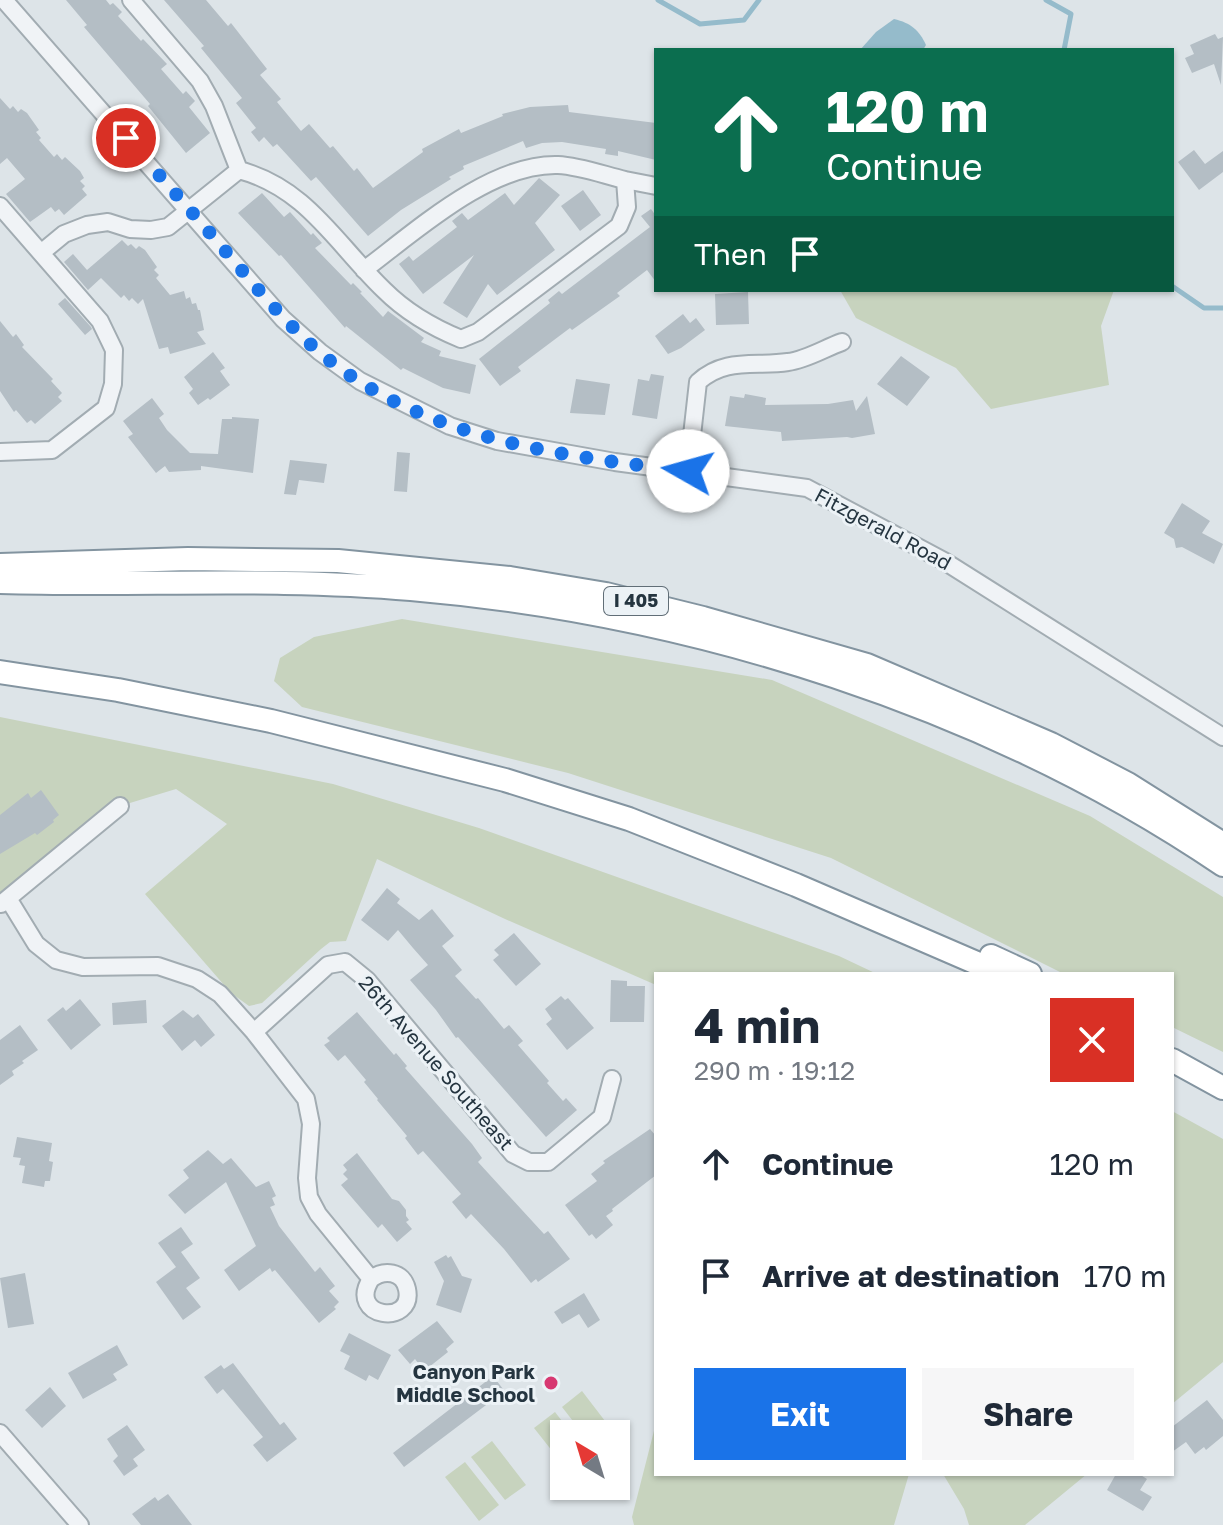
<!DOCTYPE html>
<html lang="en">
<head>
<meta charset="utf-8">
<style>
  :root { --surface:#fff; --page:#f6f6f7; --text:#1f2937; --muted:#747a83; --accent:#1a73e8 }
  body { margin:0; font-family:"Golos Text",sans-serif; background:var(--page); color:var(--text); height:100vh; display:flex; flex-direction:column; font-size:30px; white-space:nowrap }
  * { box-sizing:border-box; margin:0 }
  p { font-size:26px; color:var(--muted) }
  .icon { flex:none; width:44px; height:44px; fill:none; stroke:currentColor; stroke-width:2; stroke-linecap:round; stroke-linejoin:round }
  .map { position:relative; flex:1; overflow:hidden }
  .side { position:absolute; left:654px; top:972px; width:520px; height:504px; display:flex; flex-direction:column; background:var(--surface); border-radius:0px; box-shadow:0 2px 6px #0004 }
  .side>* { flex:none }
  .guide { position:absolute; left:654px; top:48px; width:520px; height:244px; border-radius:0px; box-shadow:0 2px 6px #0004; background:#0b6e4f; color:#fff; overflow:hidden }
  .needle { width:52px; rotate:322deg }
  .buttons { position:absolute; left:550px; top:1420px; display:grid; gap:16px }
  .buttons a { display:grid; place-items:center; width:80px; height:80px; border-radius:0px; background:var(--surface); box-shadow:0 2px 6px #0004; font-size:40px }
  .pin { position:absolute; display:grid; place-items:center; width:68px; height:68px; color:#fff; margin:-34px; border:4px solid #fff; border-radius:50%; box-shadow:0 2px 8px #0007 }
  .me { position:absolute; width:88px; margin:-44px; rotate:277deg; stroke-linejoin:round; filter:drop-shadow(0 0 6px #0008) }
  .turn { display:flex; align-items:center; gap:28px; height:168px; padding:0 40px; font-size:36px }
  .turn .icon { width:104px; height:104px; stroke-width:2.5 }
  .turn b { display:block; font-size:56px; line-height:68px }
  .then { display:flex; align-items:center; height:76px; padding:0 40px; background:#0003; gap:16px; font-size:30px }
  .round { display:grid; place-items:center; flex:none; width:84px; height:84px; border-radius:0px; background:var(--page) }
  .overview { display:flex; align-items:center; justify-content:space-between; height:136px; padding:0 40px }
  h1 { font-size:48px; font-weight:700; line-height:60px }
  .primary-button { display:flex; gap:16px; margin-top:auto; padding:16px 40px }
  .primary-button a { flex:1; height:92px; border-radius:0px; background:var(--accent); color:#fff; font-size:32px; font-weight:700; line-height:92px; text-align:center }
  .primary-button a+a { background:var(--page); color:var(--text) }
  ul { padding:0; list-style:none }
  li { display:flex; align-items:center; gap:24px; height:112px; padding:0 40px }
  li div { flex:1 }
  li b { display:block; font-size:30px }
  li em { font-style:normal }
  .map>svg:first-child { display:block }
</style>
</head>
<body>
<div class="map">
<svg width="1223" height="1525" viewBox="0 0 1223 1525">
  <rect width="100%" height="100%" fill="#dde4e8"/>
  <path fill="#c7d3be" d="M840,290h274l-13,36 8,59 -118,24 -35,-41 -100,-50z
    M402,619l370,61 318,136 133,81v155l-51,-25v-53h-108l-233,-116 -263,-85 -266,-66 -28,-26 6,-23 34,-21z
    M0,717l333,67 146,44 360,128 38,18h-221v11l-151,-66 -128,-60 -31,82 -16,1 -9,7 -59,54 -13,3 -18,-13 -86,-99 82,-70 -51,-35 -56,17 -120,99z
    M1172,1111l51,28v223l-51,42z
    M582,1391l33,43h-32l-21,-27z
    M555,1412l17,22h-8v32l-30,-38z
    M656,1423v51h253l-15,51h-260l-2,-8z
    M492,1441l34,44 -21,15 -34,-43z
    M465,1462l34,43 -20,16 -34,-44z
    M943,1474h144l-62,51h-56l-5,-16z"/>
  <path fill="#95bbcb" d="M894,19c17,4 25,11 32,26l-3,5h-63l16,-18z"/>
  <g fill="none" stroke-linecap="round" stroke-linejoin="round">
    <path stroke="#95bbcb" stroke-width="5" d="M658,0l42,24 44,-4 15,-20
      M1046,0l25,14 -7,36
      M1172,286l32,22h19"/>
  </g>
  <path fill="#b4bec5" d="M66,0h40l4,5 3,-2 9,9 -4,4 23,25 2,-2 24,25 -6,5 22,25 3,-3 9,10 -6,6 21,26 -24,20 -38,-47 2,-2 -66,-77 3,-2z
    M164,0h42l22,26 3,-3 36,46 -7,6 21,24 -4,3 24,29 8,-7 21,24 3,-2 21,25 3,-3 16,20 50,-36 -1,-3 37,-20 2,4 42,-17 -1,-2 28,-7 38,-2 1,7 87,11v37l-38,-9v5l-13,-2 1,-5 -44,-7 -20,1 -16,5 -3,-7 -60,25 1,3 -15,8 2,2 -50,31 -33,26 -52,-59 -5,4 -34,-37 -4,3 -9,-10 -5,5 -8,-10 5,-4 -20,-25 6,-5 -41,-50 3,-2z
    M1215,34l3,5 5,-2 -2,48 -7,-21 -22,9 -7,-15 9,-4 -4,-9z
    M0,98l10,11 3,-3 5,6 3,-3 6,4 12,17 -3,2 5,6 -2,2 15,17 3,-3 5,6 3,-3 15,14 4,7 -4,3 5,5 -3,3 5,6 -23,20 -5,-6 -4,3 -4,-5 -21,15 -24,-28 19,-15 -18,-21 -7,6z
    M1194,150l11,14 18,-13v21l-24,18 -21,-28z
    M539,178l21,17 -25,28 20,27 -58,45 -9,-11 -21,34 -24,-15 31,-48 -51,39 -24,-30 10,-8 4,5 44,-34 -5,-6 10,-8 6,7 37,-27 9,12z
    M583,190l18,25 -21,16 -19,-25z
    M262,193l22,24 6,-5 21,23 2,-2 9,10 -7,5 36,37 2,-2 9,9 -2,1 23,24 5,-6 36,27 -3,4 20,9 -2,5 37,9 -6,29 -27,-6 -40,-20 -2,2 -55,-44 -1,2 -64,-73 -2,1 -41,-43z
    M651,209l5,7v66l-9,-12 -30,23 3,3 -48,34 -2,-2 -52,39 3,4 -21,15 -21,-27 71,-56 -2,-3 11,-9 3,3 88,-67 -9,-11z
    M122,240l6,6 3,-2 5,5 3,-3 6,4 12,17 -3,3 5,5 -3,3 14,17 14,-4 2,8 4,-2 2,7 4,-1 2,7h2l4,20 -7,2 9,12 -36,10 -2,-7 -9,2 -16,-50 -5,5 -6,-6 -3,3 -5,-6 -3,3 -20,-20 -13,12 -24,-28 9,-8 14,16z
    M748,292l1,32 -33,1 -1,-31z
    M65,298l26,29 1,2 -7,6 -27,-31z
    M683,314l7,9 6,-5 9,12 -24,18 -13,6 -13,-18z
    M0,321l13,16 3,-3 8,11 -2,2 31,32 -2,2 11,12 -4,4 4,4 -27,23 -4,-4 -4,3 -11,-13 -2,2 -14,-21z
    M213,352l12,16 -5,3 10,14 -20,15 -2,-2 -10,7 -9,-12 4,-4 -9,-12z
    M901,356l29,21 -23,29 -30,-22z
    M651,374l13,2 -7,43 -25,-4 6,-36 11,2z
    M576,379l34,5 -5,31 -35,-2z
    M745,394l21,4 -1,7 63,-1 25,-4 3,11 11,-15 8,38 -23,4 -5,-1 -65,4 -1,-9 -56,-6 5,-30 14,2z
    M152,398l12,16 -5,4 8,12 23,23 28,1 4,-35h10v-2l27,2 -6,54 -52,-7v4l-32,2 -4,-6 -9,7 -28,-36 5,-3 -10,-13z
    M397,452l13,1 -3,39 -13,-1z
    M290,460l37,4 -3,19 -25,-3 -3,15 -12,-1z
    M1182,503l28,18 -8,12 21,11 -9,20 -32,-17 -6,1 -2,-9 -10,-6z
    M41,790l18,25 -6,5 1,2 -17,13 -2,-2 -35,21v-39l28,-22 3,5z
    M387,888l13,11 -3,4 22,17 13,-11 22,27 -12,10 20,24 -7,6 21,23 2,-1 26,31 5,-4 14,16 -5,4 31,36 -2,2 16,18 3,-3 11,12 -31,27 -88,-100 -2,1 -20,-28 -26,-30 18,-15 -15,-17 -15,-18 -10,11 -27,-21z
    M514,933l27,31 -25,22 -23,-26 6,-5 -5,-5z
    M611,980l16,1v5h18l-1,36h-34z
    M561,996l4,4 3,-2 26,30 -27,22 -21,-26 6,-5 -7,-10z
    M80,999l21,26 -30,25 -24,-30 16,-13 3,4z
    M146,1000l1,23 -34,2 -1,-22z
    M183,1010l10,8 5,-4 17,21 -14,12 -6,-7 -13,11 -20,-25z
    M357,1012l37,43 2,-2 11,13 -2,2 67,76 10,14 -4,4 66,72 4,-3 22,28 -32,23 -2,-3 -5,4 -27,-34 -33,-35 -5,5 -14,-17 9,-8 -38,-43 -5,4 -13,-17 2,-2 -30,-36 1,-1 -14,-17 2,-2 -21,-25 -7,6 -14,-16 6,-4 -3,-3z
    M20,1025l18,25 -16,11 2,2 -12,8 2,4 -14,10v-45z
    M650,1129l6,7v39l-44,34 1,2 -7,5 7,9 -17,14 -4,-5 -3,2 -24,-31 32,-24 -6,-7 14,-11 -2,-2z
    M17,1137l35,6 -3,18 4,1 -3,19h-5l-1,6 -22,-4 3,-17 -6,-1 2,-7 -8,-1z
    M208,1150l15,14 8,-6 25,29 13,-6 7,15 -4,2 3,7 -5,2 9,19 36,46 5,-5 15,19 -6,5 10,11 -5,5 2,2 -17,14 -44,-53 -3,2 -2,-4 -31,23 -15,-21 32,-24 -30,-64 -41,32 -17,-19 21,-17 -6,-8z
    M357,1153l35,46 7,2 7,9v6l3,4 -3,2 6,7 -15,13 -15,-18 -4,4 -37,-43 7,-6 -5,-5 4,-4 -4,-5z
    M181,1227l12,17 -12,8 19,26 -14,10 15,19 -18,13 -27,-38 20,-15 -18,-24z
    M446,1255l2,3 3,-2 11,20 10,3 -11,34 -25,-8 8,-24 -10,-19z
    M25,1273l9,51 -26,4 -8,-50z
    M584,1293l16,27 -12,8 -9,-14 -17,10 -8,-12z
    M437,1321l17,21 -8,7 2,3 -24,19 -9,-12 -5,5 -12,-14z
    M349,1333l42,22 -13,25 -9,-5 -3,6 -22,-12 6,-13 -10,-5z
    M117,1345l11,20 -15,9 4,6 -34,19 -15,-26z
    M233,1363l47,62 4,-3 13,17 -30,23 -14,-17 10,-8 -40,-48 -6,5 -13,-17 17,-12 3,4z
    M493,1376l10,13 -3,2 2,2 -98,74 -11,-14z
    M50,1387l16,19 -24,22 -17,-18z
    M1207,1400l16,20v16l-17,14 -2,-3 -9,7 -9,-12 -14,10v-25z
    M127,1425l18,25 -12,9 5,7 -14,10 -11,-15 5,-5 -11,-17z
    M1116,1474h23l8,5 -7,11 12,7 -9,14 -36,-21z
    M168,1494l24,31h-51l-9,-11 23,-17 3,4z"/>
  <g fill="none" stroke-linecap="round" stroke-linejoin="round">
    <defs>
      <path id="minor" d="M4,0l279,319 37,33 40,29 90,45 47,15 118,21 192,26 137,73 279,176
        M131,0l69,81 14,25 25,64
        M239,170c68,18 97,74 145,120 21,21 50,38 77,49l17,-7 141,-106 8,-19 -2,-27 31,6
        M0,206l100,115 14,29 -1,34 -7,24 -54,42 -52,2
        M41,253l23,-19 23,-9 21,-3 22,7 21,1 17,-3 71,-57
        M364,270c52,-39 126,-107 194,-105 22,1 46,10 67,15
        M688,471l10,-89c27,-25 57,-15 90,-20 18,-2 37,-14 54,-20
        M9,900l27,44 20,16 27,7 75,-1 39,13 23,15 34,38 52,67 5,25 -4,54 2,19 9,17 53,65c-25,39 44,48 36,10 -4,-18 -23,-20 -36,-10
        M1,904l119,-98
        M254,1032l74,-67 17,-3 22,18 146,174 16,8h19l54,-45 10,-38
        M0,1433l80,92"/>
      <path id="highway" d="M0,565l188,-6 150,2 172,17 96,16 97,24 164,47 184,79 77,40 95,60
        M0,582c137,4 274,-5 411,7 281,24 578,117 812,276
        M0,672l118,18 153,31 234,59 124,39 167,66 206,89
        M991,956l39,18
        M1172,1060l51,28"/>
    </defs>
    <use href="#minor" stroke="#a2acb2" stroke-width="20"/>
    <use href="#highway" stroke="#8394a0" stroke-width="26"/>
    <use href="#minor" stroke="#f0f3f6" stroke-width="16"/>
    <use href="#highway" stroke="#fff" stroke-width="22"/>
  </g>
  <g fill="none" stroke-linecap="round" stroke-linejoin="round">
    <path stroke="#1a73e8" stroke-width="14" stroke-dasharray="0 25.2" d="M126,138c34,38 68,76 101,115 29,34 57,68 91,98 103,88 241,105 370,120"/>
  </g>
  <circle fill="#d73871" stroke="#ecf2f6" stroke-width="3" cx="551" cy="1383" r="8"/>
  <g text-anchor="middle" stroke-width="6" stroke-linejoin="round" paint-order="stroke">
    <rect fill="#ecf2f6" stroke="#616e77" stroke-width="2" x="604" y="587" width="64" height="28" rx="6"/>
    <g font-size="18" font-weight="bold" fill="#253540">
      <text x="636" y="607">I 405</text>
    </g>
    <g font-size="20" fill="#253540" stroke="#ecf2f6">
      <text transform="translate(883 529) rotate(28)" y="7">Fitzgerald Road</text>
      <text transform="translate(436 1063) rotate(49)" y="7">26th Avenue Southeast</text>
    </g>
    <g font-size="20" font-weight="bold" fill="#253540" stroke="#ecf2f6" text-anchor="end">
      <text x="535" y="1379">Canyon Park<tspan x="535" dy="23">Middle School</tspan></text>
    </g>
  </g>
</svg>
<div class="buttons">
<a><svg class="needle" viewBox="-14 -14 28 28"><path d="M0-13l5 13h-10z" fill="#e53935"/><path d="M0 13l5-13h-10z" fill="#747a83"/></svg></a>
</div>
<div class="pin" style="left:126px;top:138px;background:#d93025"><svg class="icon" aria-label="arrive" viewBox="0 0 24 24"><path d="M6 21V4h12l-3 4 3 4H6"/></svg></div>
<svg class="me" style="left:688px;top:471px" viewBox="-20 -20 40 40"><circle r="19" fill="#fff"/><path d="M0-13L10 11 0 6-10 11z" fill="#1a73e8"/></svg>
<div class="guide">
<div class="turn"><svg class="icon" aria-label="ahead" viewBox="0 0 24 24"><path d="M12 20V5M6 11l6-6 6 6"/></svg><div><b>120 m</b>Continue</div></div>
<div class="then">Then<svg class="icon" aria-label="arrive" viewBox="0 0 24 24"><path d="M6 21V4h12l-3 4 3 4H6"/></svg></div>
</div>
<section class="side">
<div class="overview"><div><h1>4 min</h1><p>290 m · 19:12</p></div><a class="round" style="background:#d93025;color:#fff"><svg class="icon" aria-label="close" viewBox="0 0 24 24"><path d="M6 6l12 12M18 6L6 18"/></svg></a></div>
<ul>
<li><svg class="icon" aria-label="ahead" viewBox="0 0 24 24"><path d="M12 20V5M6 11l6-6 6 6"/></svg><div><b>Continue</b></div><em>120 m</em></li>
<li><svg class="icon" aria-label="arrive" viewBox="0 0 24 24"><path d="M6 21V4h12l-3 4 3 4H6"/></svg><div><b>Arrive at destination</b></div><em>170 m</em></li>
</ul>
<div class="primary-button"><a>Exit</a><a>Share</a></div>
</section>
</div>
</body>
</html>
